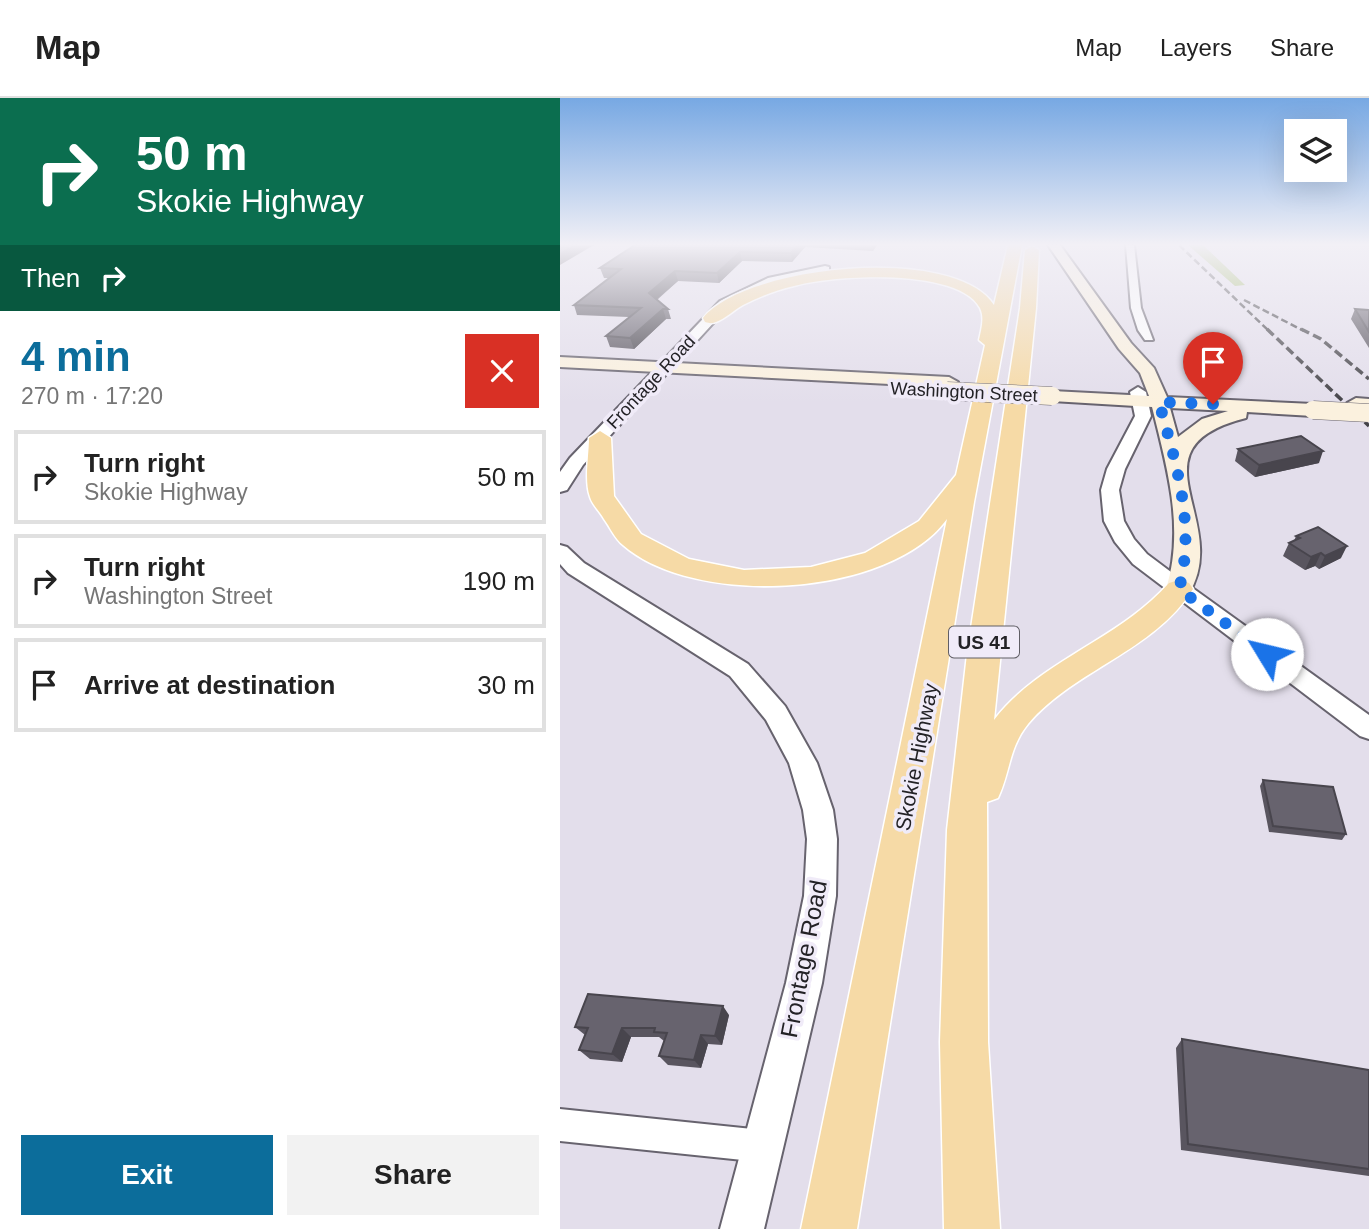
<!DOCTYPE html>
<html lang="en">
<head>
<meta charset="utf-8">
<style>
  :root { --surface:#fff; --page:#f2f2f2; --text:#222; --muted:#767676; --line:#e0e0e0; --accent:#0c6d9b }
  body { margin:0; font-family:Arial,sans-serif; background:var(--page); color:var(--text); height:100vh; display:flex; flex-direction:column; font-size:26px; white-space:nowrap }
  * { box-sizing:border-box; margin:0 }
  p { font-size:23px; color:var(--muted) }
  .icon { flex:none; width:38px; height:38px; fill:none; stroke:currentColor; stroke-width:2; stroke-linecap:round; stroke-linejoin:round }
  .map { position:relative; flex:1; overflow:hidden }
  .side { display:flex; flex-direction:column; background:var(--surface); width:560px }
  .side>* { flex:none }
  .guide { background:#0b6e4f; color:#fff; overflow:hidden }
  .buttons { position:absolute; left:724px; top:21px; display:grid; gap:14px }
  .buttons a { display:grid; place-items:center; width:63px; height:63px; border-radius:0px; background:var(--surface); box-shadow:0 7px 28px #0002; font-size:35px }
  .pin { position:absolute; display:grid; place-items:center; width:60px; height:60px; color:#fff; margin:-72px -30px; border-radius:50% 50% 50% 0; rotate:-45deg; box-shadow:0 0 7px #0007 }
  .pin .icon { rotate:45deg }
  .me { position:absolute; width:77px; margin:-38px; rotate:306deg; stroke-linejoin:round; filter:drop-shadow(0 0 5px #0008) }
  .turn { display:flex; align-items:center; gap:24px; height:147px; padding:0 21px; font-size:32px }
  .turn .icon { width:91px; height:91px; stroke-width:2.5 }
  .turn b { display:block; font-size:49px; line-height:60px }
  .then { display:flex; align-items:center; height:66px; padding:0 21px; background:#0003; gap:14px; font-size:26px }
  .round { display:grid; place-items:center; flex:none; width:74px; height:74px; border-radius:0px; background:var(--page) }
  .summary { display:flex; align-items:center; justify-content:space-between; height:119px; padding:0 21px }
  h1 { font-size:42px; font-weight:700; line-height:52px; color:var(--accent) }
  .primary-button { display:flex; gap:14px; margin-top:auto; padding:14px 21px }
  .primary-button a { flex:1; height:80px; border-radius:0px; background:var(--accent); color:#fff; font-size:28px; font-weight:700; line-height:80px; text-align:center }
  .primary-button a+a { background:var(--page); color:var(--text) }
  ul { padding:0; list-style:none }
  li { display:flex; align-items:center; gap:21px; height:94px; margin:0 14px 10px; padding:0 7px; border:4px solid var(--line); border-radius:0px }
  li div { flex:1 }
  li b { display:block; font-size:26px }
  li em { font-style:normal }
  header { display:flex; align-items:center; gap:42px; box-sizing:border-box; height:98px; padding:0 35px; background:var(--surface); border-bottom:2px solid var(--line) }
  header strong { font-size:33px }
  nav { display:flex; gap:38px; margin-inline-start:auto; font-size:24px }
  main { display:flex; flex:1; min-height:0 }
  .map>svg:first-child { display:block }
</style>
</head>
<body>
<header>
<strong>Map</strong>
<nav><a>Map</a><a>Layers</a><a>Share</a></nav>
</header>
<main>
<section class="side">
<div class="guide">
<div class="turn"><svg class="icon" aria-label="right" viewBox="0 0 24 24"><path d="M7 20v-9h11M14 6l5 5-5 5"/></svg><div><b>50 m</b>Skokie Highway</div></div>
<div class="then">Then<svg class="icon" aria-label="right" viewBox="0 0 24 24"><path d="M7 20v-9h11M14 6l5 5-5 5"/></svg></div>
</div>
<div class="summary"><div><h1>4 min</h1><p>270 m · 17:20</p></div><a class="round" style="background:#d93025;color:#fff"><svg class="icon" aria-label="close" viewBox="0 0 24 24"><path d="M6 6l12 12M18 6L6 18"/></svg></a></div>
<ul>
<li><svg class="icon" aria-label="right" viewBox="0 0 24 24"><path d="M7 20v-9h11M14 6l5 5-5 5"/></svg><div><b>Turn right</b><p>Skokie Highway</p></div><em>50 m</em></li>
<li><svg class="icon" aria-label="right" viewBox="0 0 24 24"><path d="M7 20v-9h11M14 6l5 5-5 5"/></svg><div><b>Turn right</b><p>Washington Street</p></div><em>190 m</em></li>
<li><svg class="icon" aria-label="arrive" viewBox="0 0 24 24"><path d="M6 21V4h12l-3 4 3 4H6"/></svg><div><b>Arrive at destination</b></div><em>30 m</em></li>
</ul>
<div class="primary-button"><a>Exit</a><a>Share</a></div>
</section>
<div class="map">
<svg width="809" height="1131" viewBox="0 0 809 1131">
  <rect width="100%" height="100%" fill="#e3deeb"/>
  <path fill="#9db663" d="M628,147h15l42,40 -10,1z"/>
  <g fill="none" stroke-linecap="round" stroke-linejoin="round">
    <defs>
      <path id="minor" d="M566,147h8l7,63 12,32h-8l-7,-10 -7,-22z
        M0,1011l202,21 11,5 5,11 -5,11 -11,5 -202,-21z"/>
      <path id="tertiary" d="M265,168l4,1v4l-53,13 -48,23 -145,158 -16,25 -7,2v-20l10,-14 150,-157 48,-23z
        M578,289l8,5 5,24 -26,53 -6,21 5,31 10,18 13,15 40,30 182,131v24l-9,-3 -227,-172 -18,-22 -11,-21 -3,-31 6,-21 28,-53 -5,-24z
        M0,447l7,2 17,16 164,101 37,42 32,57 16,47 4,29 -1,57 -14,87 -58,246h-44l66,-246 18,-87 3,-57 -4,-29 -14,-47 -23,-43 -36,-44 -162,-103 -8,-9z"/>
      <path id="secondary" d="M488,147h12l71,98 23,25 13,29 146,7 9,6 -9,6 -66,-4 -1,6c-120,30 -12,104 -58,177h-18l-4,-6c19,-60 1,-122 -14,-182l-100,-6 -9,-5 9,-5 97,5 -9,-23 -21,-24zM610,310l58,3 -26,8 -24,18z
        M0,259l389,20 9,5 -9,5 -389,-20z
        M796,300l13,1v10l-19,-2 -3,-4z"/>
      <path id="trunk" d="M448,147h14l-48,257 -117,727h-56l146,-710c-58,79 -252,89 -324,26 -8,-6 -13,-18 -19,-26 -4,-7 -12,-15 -14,-22 -6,-16 -1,-42 -1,-59l11,-7 11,7 3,58 27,38 48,25 55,11 67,-3 54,-14 54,-32 37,-46 29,-130 -6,-5c2,-10 6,-22 1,-32 -21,-41 -149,-33 -186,-22 -18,4 -35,11 -51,19 -9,5 -18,14 -27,17 -6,2 -6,1 -11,0l-2,-4c43,-53 251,-74 291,-13z
        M472,148l7,4 -3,58 -42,412c46,-60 125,-80 175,-137l10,-3 10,3 4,6c-40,63 -118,80 -165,135 -19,23 -18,49 -30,74l-11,4 1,240 12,187h-56l-4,-187 7,-212 20,-176 53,-346 5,-58z"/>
    </defs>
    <use href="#minor" stroke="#67636e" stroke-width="4"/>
    <use href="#tertiary" stroke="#67636e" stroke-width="4"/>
    <use href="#secondary" stroke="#67636e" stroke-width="4"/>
    <use href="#trunk" stroke="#fff" stroke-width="3"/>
    <use href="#minor" fill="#fff" fill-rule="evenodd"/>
    <use href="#tertiary" fill="#fff" fill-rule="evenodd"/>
    <use href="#secondary" fill="#fbf1de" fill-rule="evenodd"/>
    <use href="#trunk" fill="#f6daa6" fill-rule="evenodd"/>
    <path stroke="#434247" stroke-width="2.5" stroke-dasharray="7 3.5" stroke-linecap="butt" d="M619,147l90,86
      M684,202l60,31"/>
    <path stroke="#434247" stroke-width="3.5" stroke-dasharray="9 4.5" stroke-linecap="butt" d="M707,231l102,97
      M741,231l20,10 48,40"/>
    <defs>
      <path id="secondary-bridge" d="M387,293l105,5
        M753,312l56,3"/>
    </defs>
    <use href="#secondary-bridge" stroke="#67636e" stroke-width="19" stroke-linecap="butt"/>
    <use href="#secondary-bridge" stroke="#fbf1de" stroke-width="18"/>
  </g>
  <path fill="#59555f" d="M75,147h242l-4,6 -68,-4 -13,15 -50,-1 -23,22 -41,-2 -21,19 11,9 3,10h-5l-32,30 -24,-2 -4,-11 23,-19 -52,-2 -3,-10 36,-27h-6l-4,-10z
    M795,211l14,1v38l-18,-29z
    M678,351l81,14 -64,14 -20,-16z
    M736,438l45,22 -22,11 -4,-3 -10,4 -22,-14 6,-13 5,-2z
    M703,682l83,54 -4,6 -73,-8 -9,-46z
    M169,917l-7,30 -14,-1 -7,24 -33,-3 -9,-9 5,-15 -5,-4h-28l-9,25 -32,-3 -11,-9 6,-15 -10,-8z
    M622,941l187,31v106l-188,-26 -5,-102z"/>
  <path fill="#48454d" d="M15,147h19l-34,20v-11z
    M238,147h6l1,2 -13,15 -1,-9z
    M312,147h5l-4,6z
    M180,154l2,9 -23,22 -2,-10z
    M115,173l3,10 -26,22 -3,-10z
    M103,211l3,10 -32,30 -4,-11z
    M763,353l-4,12 -64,14 4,-12z
    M787,448l-6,12 -22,11 6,-13z
    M761,455l-6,13 -10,4 6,-13z
    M163,908l6,9 -7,30 -7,-9z
    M62,930l9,9 -9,25 -10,-8z
    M141,937l7,9 -7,24 -7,-8z"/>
  <path fill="#67636e" stroke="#48454d" stroke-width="2" d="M0,147h15l-15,9z
    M75,147h163l-7,8 -51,-1 -23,21 -42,-2 -26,22 19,16h-5l-33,29 -24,-2 35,-28 -67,-3 47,-36 -21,-1z
    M795,211l14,1v22z
    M741,338l22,15 -64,14 -21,-16z
    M758,429l29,19 -22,10 -4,-3 -10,4 -22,-14 11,-5 -4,-2z
    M703,682l70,7 13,47 -73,-8z
    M28,896l135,12 -8,30 -14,-1 -7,25 -35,-4 8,-23 -13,-1 1,-4h-33l-10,26 -33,-4 9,-22 -13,-1z
    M622,941l187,31v99l-181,-25z"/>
  <linearGradient id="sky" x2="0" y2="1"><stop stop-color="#77a8e3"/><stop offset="0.48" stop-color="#f2f0f6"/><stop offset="1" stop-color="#f2f0f6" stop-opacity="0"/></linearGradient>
  <rect width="809" height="305" fill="url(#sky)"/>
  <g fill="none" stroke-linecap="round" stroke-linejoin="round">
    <path stroke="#1a73e8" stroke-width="12" stroke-dasharray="0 21.6" d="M653,306l-54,-2c17,62 37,123 20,187l88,65"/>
  </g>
  <g text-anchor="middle" stroke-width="7" stroke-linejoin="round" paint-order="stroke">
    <g font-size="18" fill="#232226" stroke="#f0ebf8">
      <text transform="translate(91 284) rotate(-47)" y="6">Frontage Road</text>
      <text transform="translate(404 294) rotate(3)" y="6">Washington Street</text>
    </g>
    <rect fill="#f0ebf8" stroke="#605e65" stroke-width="2" x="389" y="528.5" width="70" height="31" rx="5"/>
    <g font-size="19" font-weight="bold" fill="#232226">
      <text x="424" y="551">US 41</text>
    </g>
    <g font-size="21" fill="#232226" stroke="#f0ebf8">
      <text transform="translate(357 659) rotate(-79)" y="7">Skokie Highway</text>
    </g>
    <g font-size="24" fill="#232226" stroke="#f0ebf8">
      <text transform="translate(244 861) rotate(-79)" y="8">Frontage Road</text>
    </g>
  </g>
</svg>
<div class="buttons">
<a><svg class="icon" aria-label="layers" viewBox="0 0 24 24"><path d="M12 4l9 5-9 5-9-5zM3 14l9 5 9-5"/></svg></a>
</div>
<div class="pin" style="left:653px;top:306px;background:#d93025"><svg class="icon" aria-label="arrive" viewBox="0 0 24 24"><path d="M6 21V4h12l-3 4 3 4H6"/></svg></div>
<svg class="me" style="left:707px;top:556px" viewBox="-20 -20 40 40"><circle r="19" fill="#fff"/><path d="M0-13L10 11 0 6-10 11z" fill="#1a73e8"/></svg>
</div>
</main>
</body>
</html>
